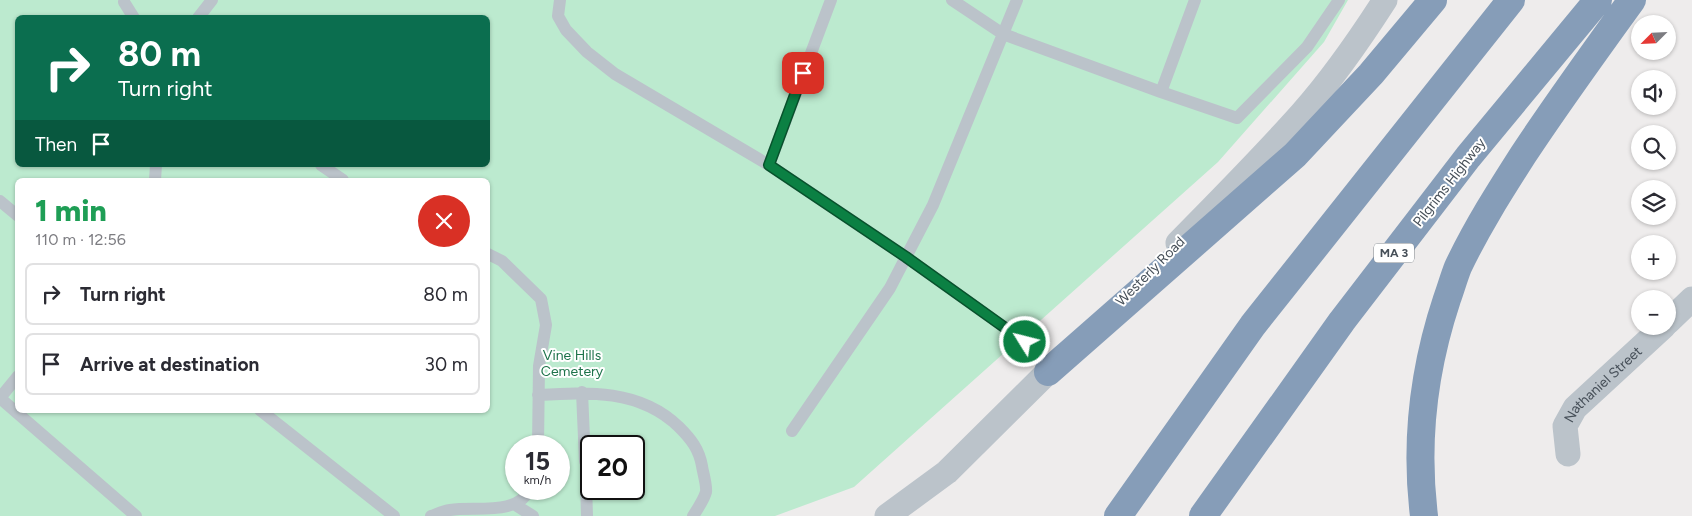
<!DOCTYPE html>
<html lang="en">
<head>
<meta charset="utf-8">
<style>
  :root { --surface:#fff; --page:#f2f2f3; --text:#2b2b33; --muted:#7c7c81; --line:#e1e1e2 }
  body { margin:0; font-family:Figtree,sans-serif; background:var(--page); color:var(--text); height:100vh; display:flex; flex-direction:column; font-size:19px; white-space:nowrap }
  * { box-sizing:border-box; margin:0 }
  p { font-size:16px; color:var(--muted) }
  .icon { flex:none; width:28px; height:28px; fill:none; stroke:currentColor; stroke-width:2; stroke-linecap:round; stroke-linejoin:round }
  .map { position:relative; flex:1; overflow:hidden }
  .side { position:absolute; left:15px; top:178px; width:475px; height:235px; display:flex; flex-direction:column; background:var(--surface); border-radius:8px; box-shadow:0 1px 4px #0004 }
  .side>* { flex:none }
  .top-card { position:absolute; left:15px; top:15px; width:475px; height:152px; border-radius:8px; box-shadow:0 1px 4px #0004; background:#0b6e4f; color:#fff; overflow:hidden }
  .needle { width:32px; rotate:246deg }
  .fabs { position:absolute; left:1631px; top:15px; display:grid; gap:10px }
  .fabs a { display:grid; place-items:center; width:45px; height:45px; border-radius:50%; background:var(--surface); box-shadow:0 1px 4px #0004; font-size:25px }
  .speed { position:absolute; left:505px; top:435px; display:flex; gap:10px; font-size:25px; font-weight:700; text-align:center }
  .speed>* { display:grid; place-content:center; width:65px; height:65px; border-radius:50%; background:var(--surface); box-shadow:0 1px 4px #0004; line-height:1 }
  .speed small { font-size:12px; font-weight:400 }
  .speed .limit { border:2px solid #111; border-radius:8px; background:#fff; color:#111 }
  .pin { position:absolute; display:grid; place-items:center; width:42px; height:42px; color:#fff; margin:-21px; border-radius:10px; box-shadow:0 2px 8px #0006 }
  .me { position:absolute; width:55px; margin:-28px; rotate:306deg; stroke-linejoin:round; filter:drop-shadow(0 0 4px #0008) }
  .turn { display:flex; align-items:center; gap:18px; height:105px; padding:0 20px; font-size:22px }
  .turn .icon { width:65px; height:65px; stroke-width:2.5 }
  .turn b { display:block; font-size:35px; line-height:42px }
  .then { display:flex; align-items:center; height:48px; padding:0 20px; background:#0003; gap:10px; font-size:19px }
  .round { display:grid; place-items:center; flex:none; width:52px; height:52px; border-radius:26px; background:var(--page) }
  .summary { display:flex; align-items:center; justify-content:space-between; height:85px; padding:0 20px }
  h1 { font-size:30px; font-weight:800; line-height:38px; color:#1e9e55 }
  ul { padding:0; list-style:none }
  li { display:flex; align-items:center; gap:15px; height:62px; margin:0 10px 8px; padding:0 10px; border:2px solid var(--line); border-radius:8px }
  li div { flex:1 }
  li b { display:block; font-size:19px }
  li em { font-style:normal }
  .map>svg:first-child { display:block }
</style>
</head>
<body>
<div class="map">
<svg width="1692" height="516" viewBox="0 0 1692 516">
  <rect width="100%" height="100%" fill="#eeecec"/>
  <path fill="#bceacf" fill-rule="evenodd" d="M0,0h1348l-24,42 -106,120 -364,325 -79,29h-775zM18,18h470v147h-470zM18,180h470v230h-470zM516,446h43v43h-43zM591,446h43v43h-43z"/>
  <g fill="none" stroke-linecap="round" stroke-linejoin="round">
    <path stroke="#bbc3ca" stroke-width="12" d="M560,0l-2,16 8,14 21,22 28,22 154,91 137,92 27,-52 70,-171 -51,-34
      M1017,0l-14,34 158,58
      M1195,0l-34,92 76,26 70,-71 32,-47
      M124,2l10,16
      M198,18l14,-18
      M321,165l22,15
      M769,165l62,-165
      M155,180l1,-15
      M0,201l18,15
      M488,254l14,7 39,38 5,26 -7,41 -1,80
      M582,392l3,69
      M538,395c50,-3 102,-6 141,32 12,12 20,22 23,39 1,7 5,19 4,26 -2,7 -9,18 -13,24
      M0,398l136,118
      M0,398l18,-22
      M260,410l134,106
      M792,431l98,-143 16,-31 119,85
      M586,483l1,33
      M517,506l16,10
      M431,516c6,-2 12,-5 19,-6 26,-4 67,6 80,-21"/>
    <g stroke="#bbc3ca" stroke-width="25">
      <path d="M1178,243c42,-43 84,-85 124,-130 31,-35 58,-74 83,-113"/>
      <path d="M1668,322l24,-23"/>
      <path id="s1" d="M1568,454l-3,-28 10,-18 89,-82"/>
      <path d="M887,516l60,-44 116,-115"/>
    </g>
    <path stroke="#869db8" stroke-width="28" d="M1048,372l247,-217 76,-81 62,-74
      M1118,516l135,-191 258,-325
      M1203,516l139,-195 126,-164 130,-157
      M1424,516c-9,-73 0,-148 23,-217 4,-11 7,-22 11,-32 19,-40 42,-76 65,-112 35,-53 72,-104 109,-155"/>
  </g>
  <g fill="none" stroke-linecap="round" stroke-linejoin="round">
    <defs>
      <path id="route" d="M803,73l-34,92 137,92 119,85"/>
    </defs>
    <use href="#route" stroke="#07532c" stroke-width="12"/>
    <use href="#route" stroke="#0b8043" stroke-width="9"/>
  </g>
  <g text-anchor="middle" stroke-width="4" stroke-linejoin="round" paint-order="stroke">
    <rect fill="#fff" stroke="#7e848a" stroke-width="1" x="1374" y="243.5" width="40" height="19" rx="4"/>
    <g font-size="12" font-weight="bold" fill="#464f58">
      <text x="1394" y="257">MA 3</text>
    </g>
    <g font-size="14" fill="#464f58" stroke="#fff">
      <text transform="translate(1449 182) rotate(-52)" y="5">Pilgrims Highway</text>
      <text transform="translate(1150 271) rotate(-45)" y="5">Westerly Road</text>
      <text dy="5" stroke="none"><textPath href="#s1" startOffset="85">Nathaniel Street</textPath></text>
    </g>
    <g font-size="14" fill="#1d724a" stroke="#fff">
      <text x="572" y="360">Vine Hills<tspan x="572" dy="16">Cemetery</tspan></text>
    </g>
  </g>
</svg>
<div class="fabs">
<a><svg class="needle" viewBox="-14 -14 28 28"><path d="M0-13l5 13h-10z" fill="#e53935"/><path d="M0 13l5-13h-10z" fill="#7c7c81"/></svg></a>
<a><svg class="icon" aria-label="sound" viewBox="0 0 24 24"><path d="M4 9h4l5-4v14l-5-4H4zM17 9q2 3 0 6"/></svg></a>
<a><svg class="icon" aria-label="search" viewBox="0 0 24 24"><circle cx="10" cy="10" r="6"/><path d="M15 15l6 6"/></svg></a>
<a><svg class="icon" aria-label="layers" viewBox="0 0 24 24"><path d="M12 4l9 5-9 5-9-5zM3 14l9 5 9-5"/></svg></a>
<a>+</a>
<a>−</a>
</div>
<div class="speed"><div>15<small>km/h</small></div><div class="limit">20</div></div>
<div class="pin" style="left:803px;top:73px;background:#d93025"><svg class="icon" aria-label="arrive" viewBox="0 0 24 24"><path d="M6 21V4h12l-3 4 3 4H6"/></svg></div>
<svg class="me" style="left:1025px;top:342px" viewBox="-20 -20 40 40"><circle r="17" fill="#0b8043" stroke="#fff" stroke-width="3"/><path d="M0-11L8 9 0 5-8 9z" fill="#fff"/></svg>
<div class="top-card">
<div class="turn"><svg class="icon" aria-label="right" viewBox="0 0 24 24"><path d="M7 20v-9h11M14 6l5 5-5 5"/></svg><div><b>80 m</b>Turn right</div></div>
<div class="then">Then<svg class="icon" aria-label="arrive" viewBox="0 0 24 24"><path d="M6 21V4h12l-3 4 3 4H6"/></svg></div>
</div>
<section class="side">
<div class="summary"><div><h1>1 min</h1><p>110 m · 12:56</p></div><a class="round" style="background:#d93025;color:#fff"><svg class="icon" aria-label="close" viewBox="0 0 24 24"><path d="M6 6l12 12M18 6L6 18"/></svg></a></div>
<ul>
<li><svg class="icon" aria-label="right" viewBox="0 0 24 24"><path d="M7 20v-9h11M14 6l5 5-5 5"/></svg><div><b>Turn right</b></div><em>80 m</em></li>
<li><svg class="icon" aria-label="arrive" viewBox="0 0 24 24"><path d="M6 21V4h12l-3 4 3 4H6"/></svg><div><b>Arrive at destination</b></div><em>30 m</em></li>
</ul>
</section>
</div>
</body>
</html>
